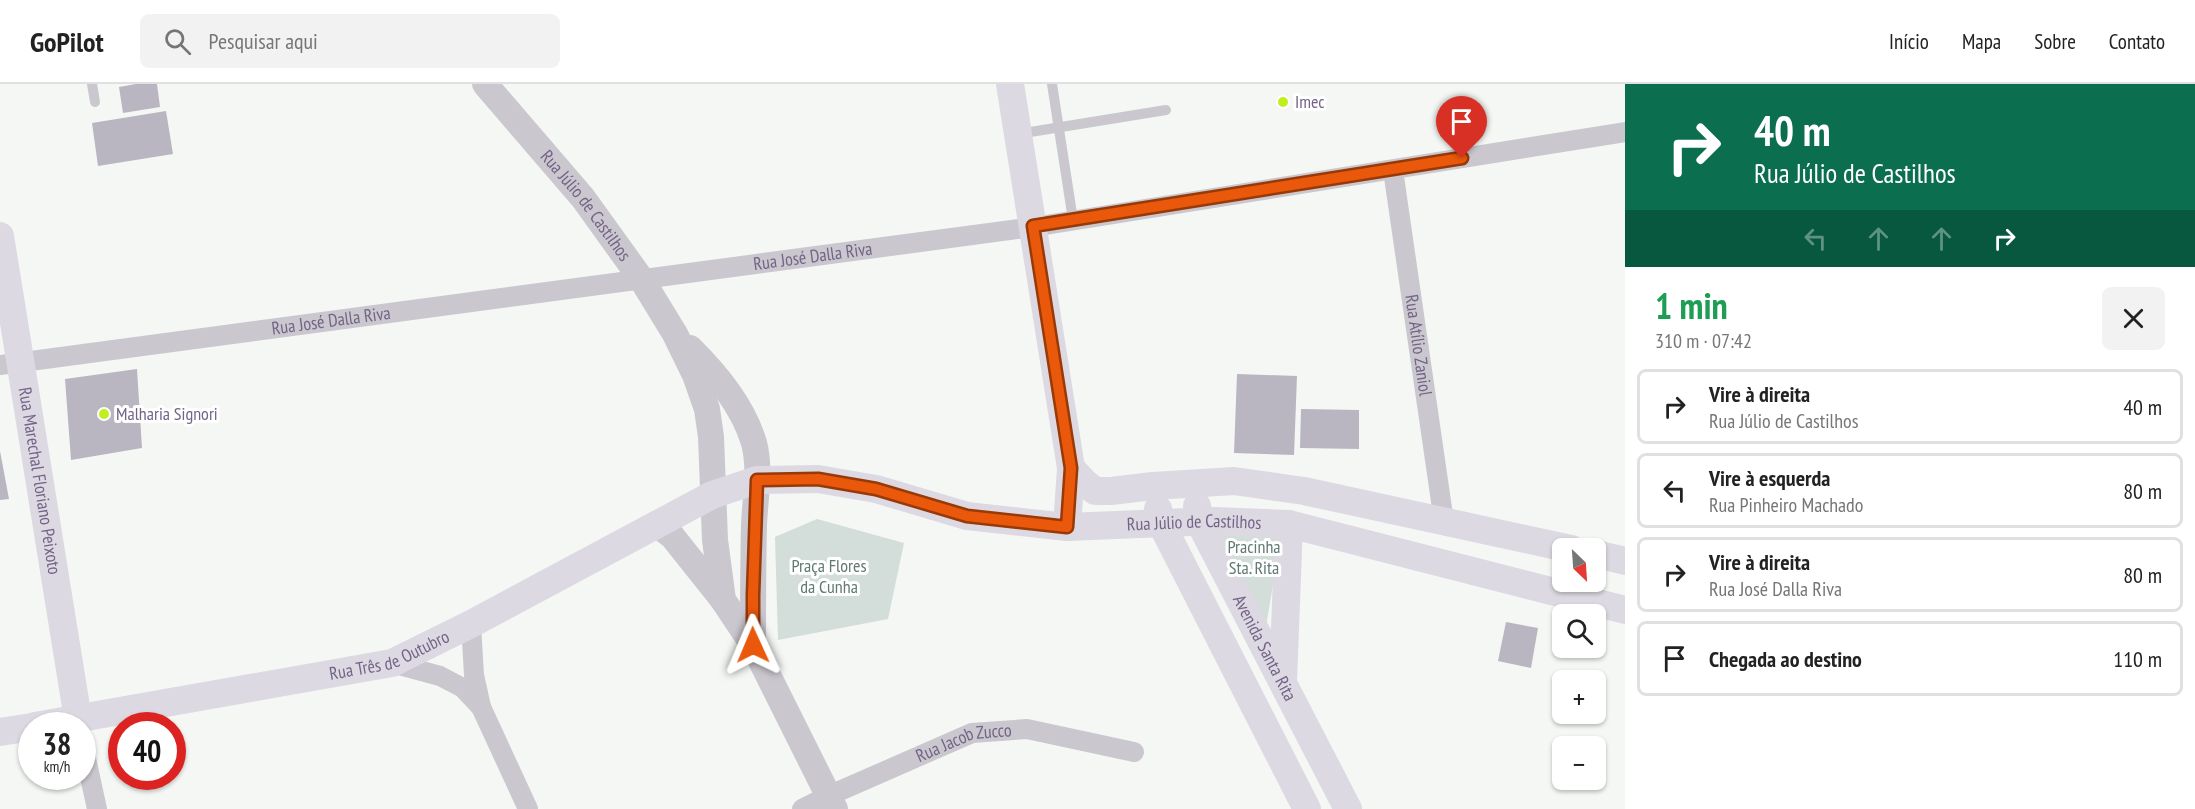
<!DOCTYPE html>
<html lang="pt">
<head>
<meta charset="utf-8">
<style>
  :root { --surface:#fff; --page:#f2f2f2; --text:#222; --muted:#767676; --line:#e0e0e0 }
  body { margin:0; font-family:"PT Sans Narrow",sans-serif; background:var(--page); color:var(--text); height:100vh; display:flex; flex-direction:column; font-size:22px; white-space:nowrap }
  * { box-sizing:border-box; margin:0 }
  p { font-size:20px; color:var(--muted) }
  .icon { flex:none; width:33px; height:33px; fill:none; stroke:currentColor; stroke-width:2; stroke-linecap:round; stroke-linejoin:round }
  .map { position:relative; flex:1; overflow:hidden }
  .details { display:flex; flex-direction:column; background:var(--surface); width:570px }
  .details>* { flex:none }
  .guide { background:#0b6e4f; color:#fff; overflow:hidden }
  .needle { width:39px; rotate:155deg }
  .controls { position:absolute; left:1552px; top:454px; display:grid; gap:12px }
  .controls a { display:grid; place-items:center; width:54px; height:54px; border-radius:9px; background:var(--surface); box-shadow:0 2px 4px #0004; font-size:30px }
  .speed { position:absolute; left:18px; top:628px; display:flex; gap:12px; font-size:30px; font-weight:700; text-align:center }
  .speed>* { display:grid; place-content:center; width:78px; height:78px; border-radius:50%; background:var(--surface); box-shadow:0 2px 4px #0004; line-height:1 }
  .speed small { font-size:15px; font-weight:400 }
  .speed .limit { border:9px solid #d22; background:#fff; color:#111 }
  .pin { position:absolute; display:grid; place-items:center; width:51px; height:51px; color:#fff; margin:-62px -26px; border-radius:50% 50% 50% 0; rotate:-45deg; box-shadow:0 0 6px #0007 }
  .pin .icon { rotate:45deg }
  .me { position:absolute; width:66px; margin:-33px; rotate:359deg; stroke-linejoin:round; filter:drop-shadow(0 0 4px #0008) }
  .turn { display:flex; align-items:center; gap:21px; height:126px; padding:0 30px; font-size:27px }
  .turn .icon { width:78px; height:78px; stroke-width:2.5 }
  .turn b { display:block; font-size:42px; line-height:51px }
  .lanes { display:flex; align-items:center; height:57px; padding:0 30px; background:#0003; justify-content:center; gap:30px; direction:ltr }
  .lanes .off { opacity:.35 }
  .round { display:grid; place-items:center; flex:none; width:63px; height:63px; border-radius:9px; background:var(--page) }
  .head { display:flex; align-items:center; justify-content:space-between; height:102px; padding:0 30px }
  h1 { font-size:36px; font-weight:700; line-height:45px; color:#1e9e55 }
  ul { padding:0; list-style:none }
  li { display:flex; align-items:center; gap:18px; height:75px; margin:0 12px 9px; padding:0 18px; border:3px solid var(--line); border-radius:9px }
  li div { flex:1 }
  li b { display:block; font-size:22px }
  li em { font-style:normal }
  header { display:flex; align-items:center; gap:36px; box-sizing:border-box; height:84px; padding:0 30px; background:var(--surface); border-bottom:2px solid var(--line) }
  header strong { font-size:28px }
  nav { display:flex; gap:33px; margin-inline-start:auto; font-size:21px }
  .search { width:420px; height:54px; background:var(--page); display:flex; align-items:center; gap:15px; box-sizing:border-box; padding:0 21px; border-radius:9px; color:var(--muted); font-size:22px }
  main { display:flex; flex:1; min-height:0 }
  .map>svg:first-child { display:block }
</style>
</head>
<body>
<header>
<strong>GoPilot</strong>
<div class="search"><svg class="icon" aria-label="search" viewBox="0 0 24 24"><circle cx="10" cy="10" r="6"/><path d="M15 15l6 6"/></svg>Pesquisar aqui</div>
<nav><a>Início</a><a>Mapa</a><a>Sobre</a><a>Contato</a></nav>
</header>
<main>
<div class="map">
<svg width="1625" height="725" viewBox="0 0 1625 725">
  <rect width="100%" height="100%" fill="#f4f7f4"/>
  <path fill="#d3ddd9" d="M817,435l87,24 -16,76 -110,21 -3,-103z
    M1218,451l63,1 -15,91z"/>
  <path fill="#bab6c1" d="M136,0h21l3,23 -37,6 -4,-26z
    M166,27l7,43 -75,12 -6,-43z
    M137,285l5,79 -71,12 -6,-81z
    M1237,290l60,2 -3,79 -60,-2z
    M1301,325l58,1v39l-59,-1z
    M0,367l9,48 -9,1z
    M1506,538l32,6 -7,40 -33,-7z"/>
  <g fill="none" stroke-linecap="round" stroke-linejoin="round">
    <path stroke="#cac7ce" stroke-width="10" d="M92,0l3,18
      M1052,0l21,136
      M1018,50l148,-24"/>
    <g stroke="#cac7ce" stroke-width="20">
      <path id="s1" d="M1393,86l51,352"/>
      <path id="s2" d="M0,281l1033,-138 592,-95"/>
      <path d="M471,540l3,51 7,32 47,102"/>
      <path d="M392,579l48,13 23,12 18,19"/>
      <path d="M82,656l15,69"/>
      <path id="s3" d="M802,725l26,-13 144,-63 55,-4 107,23"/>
    </g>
    <g stroke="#cac7ce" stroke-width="26">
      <path id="s4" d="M485,0l98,114 59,82 33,54 20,41 12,34 4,28 4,103 8,60 30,45 82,164"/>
      <path d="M690,264c27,27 53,58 64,95 7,26 1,56 0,82 -1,40 -1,80 -1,120"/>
      <path d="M656,440l16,12 51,64"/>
    </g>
    <g stroke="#ddd9e2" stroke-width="28">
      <path d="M1010,0l61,384 -4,59"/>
      <path id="s5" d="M0,152l78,483"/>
      <path d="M1071,384l14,15 10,8h16l42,-5 81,-5 70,10 267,58"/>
      <path id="s6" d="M1197,422l3,17 148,286"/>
      <path d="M1158,425l4,16 145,284"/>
      <path d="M1596,470l29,7"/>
      <path d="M1283,597l6,-157"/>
      <path id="s7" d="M35,642l357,-63 79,-39 241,-129 45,-15 61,-1 58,10 91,27 100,11 147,-6 75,3 336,86"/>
      <path d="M0,648l32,-5"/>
    </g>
  </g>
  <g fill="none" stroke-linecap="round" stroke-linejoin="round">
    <defs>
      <path id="route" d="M753,561v-50l4,-115 61,-1 58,10 91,27 100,11 4,-59 -38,-242 429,-68"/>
    </defs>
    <use href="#route" stroke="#983908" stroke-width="15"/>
    <use href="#route" stroke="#ea580c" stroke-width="10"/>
  </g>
  <g fill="#c1ee1e" stroke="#fff" stroke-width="2">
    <circle cx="1283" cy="18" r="6"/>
    <circle cx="104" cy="330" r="6"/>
  </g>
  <g text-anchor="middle" stroke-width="6" stroke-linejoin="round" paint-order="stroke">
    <g font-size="18" fill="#736487" stroke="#fff" text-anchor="start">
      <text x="1295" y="24">Imec</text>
      <text x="116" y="336">Malharia Signori</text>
    </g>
    <g font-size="18" fill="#736487" stroke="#fff">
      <text dy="6" stroke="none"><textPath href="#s4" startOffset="158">Rua Júlio de Castilhos</textPath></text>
      <text dy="6" stroke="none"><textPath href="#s2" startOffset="820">Rua José Dalla Riva</textPath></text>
      <text dy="6" stroke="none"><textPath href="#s2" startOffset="334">Rua José Dalla Riva</textPath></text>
      <text dy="6" stroke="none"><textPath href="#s1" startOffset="177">Rua Atílio Zaniol</textPath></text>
      <text dy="6" stroke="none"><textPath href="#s5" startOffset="248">Rua Marechal Floriano Peixoto</textPath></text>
      <text dy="6" stroke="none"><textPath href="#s7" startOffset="1214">Rua Júlio de Castilhos</textPath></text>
      <text dy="6" stroke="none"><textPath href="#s6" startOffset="158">Avenida Santa Rita</textPath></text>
      <text dy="6" stroke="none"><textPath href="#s7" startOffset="362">Rua Três de Outubro</textPath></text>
      <text dy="6" stroke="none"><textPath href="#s3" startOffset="176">Rua Jacob Zucco</textPath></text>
    </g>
    <g font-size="18" fill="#607973" stroke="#fff">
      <text x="1254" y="469">Pracinha<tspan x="1254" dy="21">Sta. Rita</tspan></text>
      <text x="829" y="488">Praça Flores<tspan x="829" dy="21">da Cunha</tspan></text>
    </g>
  </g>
</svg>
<div class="controls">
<a><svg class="needle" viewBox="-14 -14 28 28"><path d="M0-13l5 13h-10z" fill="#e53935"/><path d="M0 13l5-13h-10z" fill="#767676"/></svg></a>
<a><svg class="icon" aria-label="search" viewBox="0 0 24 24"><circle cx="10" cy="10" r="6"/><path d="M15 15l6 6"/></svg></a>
<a>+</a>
<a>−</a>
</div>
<div class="speed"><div>38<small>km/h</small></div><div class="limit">40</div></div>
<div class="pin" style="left:1462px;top:74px;background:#d93025"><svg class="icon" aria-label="arrive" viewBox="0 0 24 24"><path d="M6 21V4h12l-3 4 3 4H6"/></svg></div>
<svg class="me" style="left:753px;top:561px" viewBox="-20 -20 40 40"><path d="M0-17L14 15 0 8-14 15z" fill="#ea580c" stroke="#fff" stroke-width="4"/></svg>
</div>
<section class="details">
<div class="guide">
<div class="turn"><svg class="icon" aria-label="right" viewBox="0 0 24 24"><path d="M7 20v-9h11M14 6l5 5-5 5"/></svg><div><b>40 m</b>Rua Júlio de Castilhos</div></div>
<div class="lanes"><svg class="icon off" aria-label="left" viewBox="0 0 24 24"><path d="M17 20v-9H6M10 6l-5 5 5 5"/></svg><svg class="icon off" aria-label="ahead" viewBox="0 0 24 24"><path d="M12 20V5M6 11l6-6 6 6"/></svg><svg class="icon off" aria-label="ahead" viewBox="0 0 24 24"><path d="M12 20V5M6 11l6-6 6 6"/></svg><svg class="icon" aria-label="right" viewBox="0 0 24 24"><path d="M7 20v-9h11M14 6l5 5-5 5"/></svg></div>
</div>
<div class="head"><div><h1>1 min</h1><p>310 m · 07:42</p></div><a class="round"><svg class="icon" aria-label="close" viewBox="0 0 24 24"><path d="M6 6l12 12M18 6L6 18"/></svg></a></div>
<ul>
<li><svg class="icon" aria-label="right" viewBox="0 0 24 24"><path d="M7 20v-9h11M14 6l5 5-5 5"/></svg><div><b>Vire à direita</b><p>Rua Júlio de Castilhos</p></div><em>40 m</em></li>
<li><svg class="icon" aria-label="left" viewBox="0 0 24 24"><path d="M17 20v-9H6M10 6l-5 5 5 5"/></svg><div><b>Vire à esquerda</b><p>Rua Pinheiro Machado</p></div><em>80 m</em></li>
<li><svg class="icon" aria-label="right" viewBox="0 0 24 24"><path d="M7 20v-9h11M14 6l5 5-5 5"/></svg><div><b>Vire à direita</b><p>Rua José Dalla Riva</p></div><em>80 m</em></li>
<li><svg class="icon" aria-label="arrive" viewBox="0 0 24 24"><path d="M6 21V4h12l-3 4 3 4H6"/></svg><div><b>Chegada ao destino</b></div><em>110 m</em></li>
</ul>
</section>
</main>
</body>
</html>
